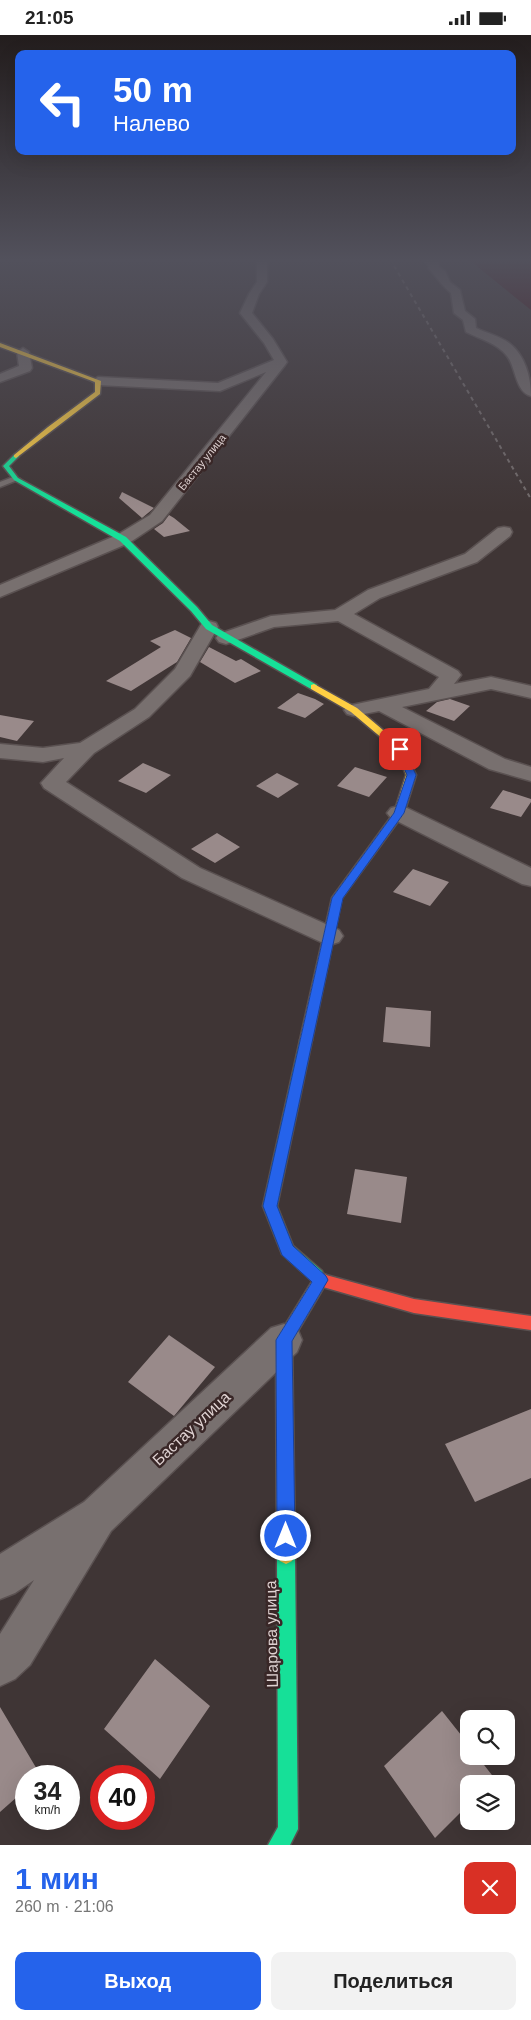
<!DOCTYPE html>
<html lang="ru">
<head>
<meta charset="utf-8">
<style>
  :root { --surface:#fff; --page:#f2f2f2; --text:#222; --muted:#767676; --accent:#2563eb }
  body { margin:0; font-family:Helvetica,sans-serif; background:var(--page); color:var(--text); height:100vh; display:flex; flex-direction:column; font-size:19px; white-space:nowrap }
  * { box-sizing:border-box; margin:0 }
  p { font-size:16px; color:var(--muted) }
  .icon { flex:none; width:28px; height:28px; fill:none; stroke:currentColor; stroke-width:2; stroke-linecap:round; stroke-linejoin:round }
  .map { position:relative; height:1810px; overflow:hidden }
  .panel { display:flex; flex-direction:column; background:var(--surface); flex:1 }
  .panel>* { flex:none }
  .banner { position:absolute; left:15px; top:15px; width:501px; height:105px; border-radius:10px; box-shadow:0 5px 20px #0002; background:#2563eb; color:#fff; overflow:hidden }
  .fabs { position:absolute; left:460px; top:1675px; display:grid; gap:10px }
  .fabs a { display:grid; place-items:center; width:55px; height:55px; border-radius:10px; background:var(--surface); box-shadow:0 5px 20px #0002; font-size:25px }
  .speed { position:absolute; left:15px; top:1730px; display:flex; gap:10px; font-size:25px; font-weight:700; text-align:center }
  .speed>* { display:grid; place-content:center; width:65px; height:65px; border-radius:50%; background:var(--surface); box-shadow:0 5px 20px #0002; line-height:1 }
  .speed small { font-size:12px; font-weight:400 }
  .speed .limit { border:8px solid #d22; background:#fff; color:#111 }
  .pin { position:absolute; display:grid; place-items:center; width:42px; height:42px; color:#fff; margin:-21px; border-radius:10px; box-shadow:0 2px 8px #0006 }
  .me { position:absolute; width:55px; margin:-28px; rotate:0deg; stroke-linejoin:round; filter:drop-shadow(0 0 4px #0008) }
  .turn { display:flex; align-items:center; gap:18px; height:105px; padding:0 15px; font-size:22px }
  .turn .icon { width:65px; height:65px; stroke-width:2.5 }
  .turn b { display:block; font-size:35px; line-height:42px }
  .round { display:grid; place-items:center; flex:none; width:52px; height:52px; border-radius:10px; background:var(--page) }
  .overview { display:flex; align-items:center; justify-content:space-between; height:85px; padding:0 15px }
  h1 { font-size:30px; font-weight:600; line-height:38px; color:var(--accent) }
  .action { display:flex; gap:10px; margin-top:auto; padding:10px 15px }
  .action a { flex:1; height:58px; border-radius:10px; background:var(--accent); color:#fff; font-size:20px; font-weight:600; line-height:58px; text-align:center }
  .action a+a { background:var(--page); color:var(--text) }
  .status { display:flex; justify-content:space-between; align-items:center; height:35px; padding:0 25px; background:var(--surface); direction:ltr }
  .status svg { height:14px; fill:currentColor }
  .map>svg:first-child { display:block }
</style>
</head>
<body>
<div class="status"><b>21:05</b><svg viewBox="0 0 49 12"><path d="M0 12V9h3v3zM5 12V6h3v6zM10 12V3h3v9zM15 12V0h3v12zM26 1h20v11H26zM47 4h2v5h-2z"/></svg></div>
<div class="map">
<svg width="531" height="1810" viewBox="0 0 531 1810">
  <rect width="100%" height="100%" fill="#3f3535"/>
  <path fill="#400811" d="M468,224h63v51z"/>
  <path fill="#998a8a" d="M122,457l32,16 -12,10 -23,-20z
    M169,480l5,3 16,13 -26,6 -10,-8 9,-6z
    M175,595l16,8 -14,24 -46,29 -25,-10 55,-34 -11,-6z
    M209,612l27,14 5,-2 20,12 -26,12 -35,-21z
    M298,658l17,6 9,5 -19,14 -28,-10z
    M450,664l20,7 -16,15 -28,-10 11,-9z
    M0,680l34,6 -17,20 -17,-4z
    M143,728l28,12 -25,18 -28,-12z
    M355,732l32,10 -18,20 -32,-11z
    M277,738l22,11 -21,14 -22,-12z
    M503,755l28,9v3l-10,15 -31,-9z
    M217,798l23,14 -25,16 -24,-14z
    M413,834l36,13 -19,24 -37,-14z
    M386,972l45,4 -1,36 -47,-5z
    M355,1134l52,8 -6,46 -54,-9z
    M169,1300l46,32 -41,49 -46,-34z
    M531,1374v69l-56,24 -30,-58z
    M155,1624l55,47 -50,73 -56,-50z
    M0,1672l41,69h-15v13l-26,23z
    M442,1676l27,34v11h8l22,28h-30v20l-34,34 -51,-72z"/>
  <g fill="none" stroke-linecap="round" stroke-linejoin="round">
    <defs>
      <path id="lane" d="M13,442l7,2 -20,8v-5z"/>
      <path id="street" d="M257,224h10v23l-8,12 -7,19 21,26 14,23 -2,3 -123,156 -33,22 -129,54v-12l117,-50 33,-20 116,-143 -46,19 -122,-6 -6,-4 6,-4 120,6 56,-23 -10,-17 -24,-30 9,-19 8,-12z
        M422,224h12l5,4v4l6,4 5,11 10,8 5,21 10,8 1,9c10,5 24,8 33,15 16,12 22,34 22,53 -16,-4 -15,-29 -24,-40 -10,-13 -27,-17 -41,-24l-3,-12 -9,-7 -3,-20c-10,-8 -15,-17 -23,-25l1,-2z
        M23,313l6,4 3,16 -2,3 -30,11v-8l19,-8 -2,-14z
        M504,492l6,1 2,4 -2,4 -33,26 -97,36 -26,16 104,57 3,4 -7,9 37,-7 40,9v12l-40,-9 -89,18 103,52 26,8v14l-42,-12 -110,-58 -25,5 -7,-2 -3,-4 3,-4 82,-17 10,-12 -101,-56 -64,6 -48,17 -7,-2 -3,-4 3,-4 52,-18 64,-6 33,-20 97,-36 33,-26z
        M209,586l7,2 2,4 -28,49 -41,41 -55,36 -28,29 134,86 139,62 4,6 -4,6 -9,3 -9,-3 -139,-64 -138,-90 -3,-5 23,-25 -21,4 -43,-4v-14l43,4 37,-5 55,-34 40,-40 27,-46z
        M399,771l8,2 124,60v18l-9,-2 -131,-66 -4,-5 4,-5z
        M284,1289l13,4 5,12 -5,12 -186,179 -81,134 -15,14 -15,7v-52l34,-54 -19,13 -15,6v-45l84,-52 187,-174z"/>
      <path id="fast" d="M14,420l5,1 -10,10 9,12 108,59 71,70 15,18 105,60v4h-6l-105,-60 -15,-18 -71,-70 -106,-61 -11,-14z
        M306,1001l4,1 2,3 -35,166 16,40 29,25 2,5 -2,5 -5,1 -5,-1 -30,-27 -19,-48 37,-166 2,-3z
        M286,1511l6,3 3,6 3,274 -8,16h-22l10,-18 -1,-272 3,-6z"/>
      <path id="slow" d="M0,308l101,38 -1,13 -84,64 -2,-1v-2l34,-28 47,-35v-10l-95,-35z
        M314,649l43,24 46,39 13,28 -12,38 -62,85 -30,142 -2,3h-8l-2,-3 32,-142 62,-85 12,-38 -10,-25 -45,-38 -40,-23v-4z
        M321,1239l5,1 2,5 -36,61 3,214 -3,6 -6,3 -6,-3 -3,-6 -1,-215 40,-65z"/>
      <path id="jam" d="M317,1235l9,5 88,24 117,17v14l-117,-17 -98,-28 -6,-9 2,-5z"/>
    </defs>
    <use href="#lane" stroke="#5a5151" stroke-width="3"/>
    <use href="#street" stroke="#5a5151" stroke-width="3"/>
    <use href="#fast" stroke="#5a5151" stroke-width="3"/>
    <use href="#slow" stroke="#5a5151" stroke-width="3"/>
    <use href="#jam" stroke="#5a5151" stroke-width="3"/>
    <use href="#lane" fill="#78706f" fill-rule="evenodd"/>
    <use href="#street" fill="#78706f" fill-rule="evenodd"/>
    <use href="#fast" fill="#16e098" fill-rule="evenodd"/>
    <use href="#slow" fill="#ffcf43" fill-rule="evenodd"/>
    <use href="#jam" fill="#f24e42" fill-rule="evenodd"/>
    <path stroke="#736c6c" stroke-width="2" stroke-dasharray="4 4" stroke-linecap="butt" d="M390,224l141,240"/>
  </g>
  <linearGradient id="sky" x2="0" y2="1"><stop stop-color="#231d1d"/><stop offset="0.47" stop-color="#52515c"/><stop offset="1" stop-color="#52515c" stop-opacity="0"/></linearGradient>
  <rect width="531" height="478" fill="url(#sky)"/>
  <path fill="#2563eb" stroke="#184099" d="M400,711l4,3 12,26 -12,38 -61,85 -66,308 16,40 33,30 2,4 -36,61 3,195 -3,6 -6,2 -6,-2 -3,-6 -1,-196 36,-58 -30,-27 -19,-49 69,-308 62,-85 13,-38 -12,-26z"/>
  <g text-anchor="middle" stroke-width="5" stroke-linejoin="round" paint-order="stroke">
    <g font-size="11" fill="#dfd2d2" stroke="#392727">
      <text transform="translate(202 427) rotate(-51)" y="4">Бастау улица</text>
    </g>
    <g font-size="16" fill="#dfd2d2" stroke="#392727">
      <text transform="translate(191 1393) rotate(-43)" y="6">Бастау улица</text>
      <text transform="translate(271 1599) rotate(-91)" y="6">Шарова улица</text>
    </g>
  </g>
</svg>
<div class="fabs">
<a><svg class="icon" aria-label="search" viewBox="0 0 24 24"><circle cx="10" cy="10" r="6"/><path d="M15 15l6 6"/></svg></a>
<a><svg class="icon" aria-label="layers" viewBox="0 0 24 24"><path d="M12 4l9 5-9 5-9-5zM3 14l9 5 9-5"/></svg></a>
</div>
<div class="speed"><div>34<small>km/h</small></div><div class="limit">40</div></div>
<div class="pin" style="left:400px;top:714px;background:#d93025"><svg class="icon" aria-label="arrive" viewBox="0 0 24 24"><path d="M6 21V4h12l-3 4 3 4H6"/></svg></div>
<svg class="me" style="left:286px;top:1501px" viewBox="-20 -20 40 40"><circle r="17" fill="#2563eb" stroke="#fff" stroke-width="3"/><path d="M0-11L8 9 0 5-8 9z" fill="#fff"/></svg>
<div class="banner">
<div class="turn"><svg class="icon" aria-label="left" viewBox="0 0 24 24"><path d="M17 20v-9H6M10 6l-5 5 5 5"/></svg><div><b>50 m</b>Налево</div></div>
</div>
</div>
<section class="panel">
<div class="overview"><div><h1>1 мин</h1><p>260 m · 21:06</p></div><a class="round" style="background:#d93025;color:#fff"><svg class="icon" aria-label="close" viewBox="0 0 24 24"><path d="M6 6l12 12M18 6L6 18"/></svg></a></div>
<div class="action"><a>Выход</a><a>Поделиться</a></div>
</section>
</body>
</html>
